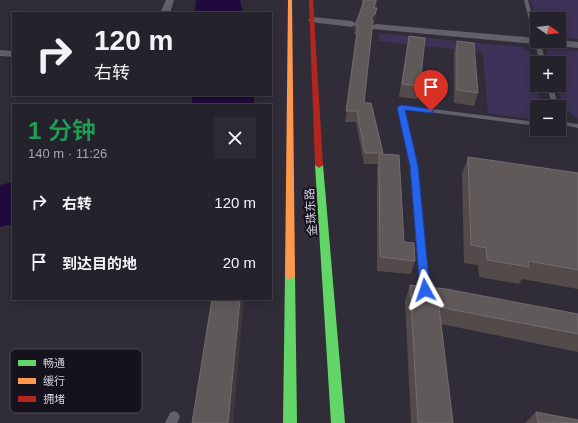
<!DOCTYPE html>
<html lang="zh">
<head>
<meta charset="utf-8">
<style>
  :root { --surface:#24222b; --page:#2c2a33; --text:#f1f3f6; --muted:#a3a4a9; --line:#413f47 }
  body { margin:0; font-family:Helvetica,"Noto Sans SC",sans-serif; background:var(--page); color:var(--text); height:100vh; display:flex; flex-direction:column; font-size:15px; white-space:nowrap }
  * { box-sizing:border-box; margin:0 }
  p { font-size:13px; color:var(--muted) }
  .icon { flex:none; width:22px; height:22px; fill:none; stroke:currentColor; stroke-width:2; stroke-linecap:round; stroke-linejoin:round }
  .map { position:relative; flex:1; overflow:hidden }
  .sheet { position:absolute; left:12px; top:104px; width:260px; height:196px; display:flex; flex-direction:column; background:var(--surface); border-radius:0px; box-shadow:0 2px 10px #0003,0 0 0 1px var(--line) }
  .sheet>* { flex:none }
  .banner { position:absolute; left:12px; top:12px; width:260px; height:84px; border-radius:0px; box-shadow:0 2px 10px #0003,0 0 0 1px var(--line); background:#24222b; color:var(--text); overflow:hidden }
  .needle { width:26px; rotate:104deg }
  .fabs { position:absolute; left:530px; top:12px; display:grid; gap:8px }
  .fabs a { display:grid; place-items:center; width:36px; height:36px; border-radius:0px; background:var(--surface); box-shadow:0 2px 10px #0003,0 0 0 1px var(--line); font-size:20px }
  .pin { position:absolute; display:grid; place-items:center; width:34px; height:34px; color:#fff; margin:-41px -17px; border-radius:50% 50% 50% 0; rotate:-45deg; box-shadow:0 0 4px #0007 }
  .pin .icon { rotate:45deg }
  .me { position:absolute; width:44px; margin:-22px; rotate:355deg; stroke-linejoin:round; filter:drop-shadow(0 0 3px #0008) }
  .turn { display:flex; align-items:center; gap:14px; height:84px; padding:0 16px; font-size:18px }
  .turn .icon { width:52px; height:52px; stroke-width:2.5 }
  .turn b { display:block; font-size:28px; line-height:34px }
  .round { display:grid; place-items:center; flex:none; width:42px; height:42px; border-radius:0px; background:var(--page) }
  .summary { display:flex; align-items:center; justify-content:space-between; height:68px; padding:0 16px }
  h1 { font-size:24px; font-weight:600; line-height:30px; color:#1e9e55 }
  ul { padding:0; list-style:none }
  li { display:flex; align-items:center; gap:12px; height:60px; padding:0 16px }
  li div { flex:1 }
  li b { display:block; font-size:15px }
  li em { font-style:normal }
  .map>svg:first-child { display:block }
</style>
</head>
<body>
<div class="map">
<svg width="578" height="423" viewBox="0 0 578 423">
  <rect width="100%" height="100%" fill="#302d39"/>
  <path fill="#3e3258" d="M530,0h48v39l-19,-2v-18h-22v3z
    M379,33l142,14 7,3 2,3 11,54h-4v13l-49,-7 -5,-59 -2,-2 -103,-11z
    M549,49l29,2v67c-16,-8 -16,-17 -21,-33h2v-22h-9l-4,-13z"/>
  <path fill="#210a3e" d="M196,0h44l3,13h-48z
    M192,95h62v10h-62z
    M13,182v42l-13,3v-42z"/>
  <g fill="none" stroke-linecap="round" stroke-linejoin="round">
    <path fill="#62606a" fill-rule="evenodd" d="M524,0h4l9,32v9h3l6,22h-6z
      M546,85h6l7,22h-6z
      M401,105l136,17v4l-132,-17 13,57 11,121 6,1 2,3 -2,3 -3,1 -10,-2 -2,-3 -10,-124 -12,-59z
      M559,116l2,1 3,5 14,2v4l-19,-4z
      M174,411l4,2 2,4 -3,6h-12l5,-10z"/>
    <path fill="#62606a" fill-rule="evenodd" d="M166,0h8l-4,13h-10z
      M313,17l39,4 5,3 -5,3 -42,-5 -2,-2z
      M376,24l161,14v3l22,-1 19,2v6l-205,-19 -2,-2 2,-2z
      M0,50l13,1v6l-13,-1z"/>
    <path fill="#63d668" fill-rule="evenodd" d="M319,162l4,3 22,258h-14l-16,-258z
      M290,271l4,1 1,3 2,148h-14l2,-148 1,-3z"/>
    <path fill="#ff974d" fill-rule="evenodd" d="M288,0h4l3,275 -1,3 -4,1 -4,-1 -1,-3z"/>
    <path fill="#b3261e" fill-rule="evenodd" d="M309,0h4l10,165 -4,3 -4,-3z"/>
  </g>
  <path fill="#534b49" d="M362,0h16l-2,8h1l-2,9 -1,6 -1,1 -9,79 19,50 21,89 11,19 -4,13 -34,-3v-104l1,-3h-14l-8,-42h-11l12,-87 -3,-1 1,-9 4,-10 3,-8z
    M457,41l21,52 -4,13 -20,-3v-50z
    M407,48l13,38 -3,13 -18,-2z
    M468,157l110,16v116l-56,-10 -3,5 -40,-7 -1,-12 -14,-2 -2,-89z
    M410,285l168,29v38l-137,-28 12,99h-42l-6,-122z
    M536,412l42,11h-53z"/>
  <path fill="#3f393c" d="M376,0h2l-4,15 3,-7 -2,9 -1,6 -4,4 1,-9z
    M240,299h4l-11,124h-5z"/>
  <path fill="#605959" stroke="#726c6e" d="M364,0h12l-2,8h3l-2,6 -4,4 2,2 -9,83h7l12,50h-18l-8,-42h-11l12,-86h-3l4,-10z
    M409,36l16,2 -5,48 -18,-2z
    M457,41l17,2 4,50 -21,-3z
    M379,154l20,1 5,87 10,1 1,18 -35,-4z
    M468,157l110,16v97l-50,-9 1,6 -42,-7 -1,-12 -15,-3z
    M410,285l36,4 132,25v20l-139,-27 14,116h-35z
    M212,299h28l-12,124h-36z
    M536,412l42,8v3h-40z"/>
  <path fill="#2563eb" stroke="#184099" d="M401,105l30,4 3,2 -3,2 -26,-3 13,56 12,124 -1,3 -4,1 -4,-1 -1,-3 -10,-124 -13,-58z"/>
  <g text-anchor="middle" stroke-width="4" stroke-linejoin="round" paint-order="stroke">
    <g font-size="12" fill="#d3cfdf" stroke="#15121d">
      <text transform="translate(311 212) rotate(-94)" y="4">金珠东路</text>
    </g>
  </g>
  <rect x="10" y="349" width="132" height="64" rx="6" fill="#15121d" stroke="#4e4b57" stroke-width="1"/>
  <rect x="18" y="360" width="18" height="6" fill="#63d668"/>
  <rect x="18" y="378" width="18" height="6" fill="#ff974d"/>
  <rect x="18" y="396" width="18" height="6" fill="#b3261e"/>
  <g font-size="11" fill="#d3cfdf">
    <text x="43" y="367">畅通</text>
    <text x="43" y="385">缓行</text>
    <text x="43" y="403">拥堵</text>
  </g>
</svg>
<div class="fabs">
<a><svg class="needle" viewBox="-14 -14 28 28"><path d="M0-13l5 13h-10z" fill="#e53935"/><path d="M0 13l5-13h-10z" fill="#a3a4a9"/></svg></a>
<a>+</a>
<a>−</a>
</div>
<div class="pin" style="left:431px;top:111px;background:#d93025"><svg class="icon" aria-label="arrive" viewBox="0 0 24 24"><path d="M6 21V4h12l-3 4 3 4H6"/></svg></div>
<svg class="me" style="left:425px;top:290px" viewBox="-20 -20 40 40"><path d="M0-17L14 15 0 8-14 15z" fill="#2563eb" stroke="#fff" stroke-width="4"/></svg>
<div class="banner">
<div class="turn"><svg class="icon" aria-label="right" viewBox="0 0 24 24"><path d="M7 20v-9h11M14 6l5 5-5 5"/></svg><div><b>120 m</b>右转</div></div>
</div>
<section class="sheet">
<div class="summary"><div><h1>1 分钟</h1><p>140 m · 11:26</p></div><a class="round"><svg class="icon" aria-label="close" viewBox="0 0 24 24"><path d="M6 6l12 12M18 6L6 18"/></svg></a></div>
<ul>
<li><svg class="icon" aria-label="right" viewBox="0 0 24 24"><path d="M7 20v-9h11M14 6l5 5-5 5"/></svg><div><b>右转</b></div><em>120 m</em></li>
<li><svg class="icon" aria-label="arrive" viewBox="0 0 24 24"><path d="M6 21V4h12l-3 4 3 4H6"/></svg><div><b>到达目的地</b></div><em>20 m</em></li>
</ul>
</section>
</div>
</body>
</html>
